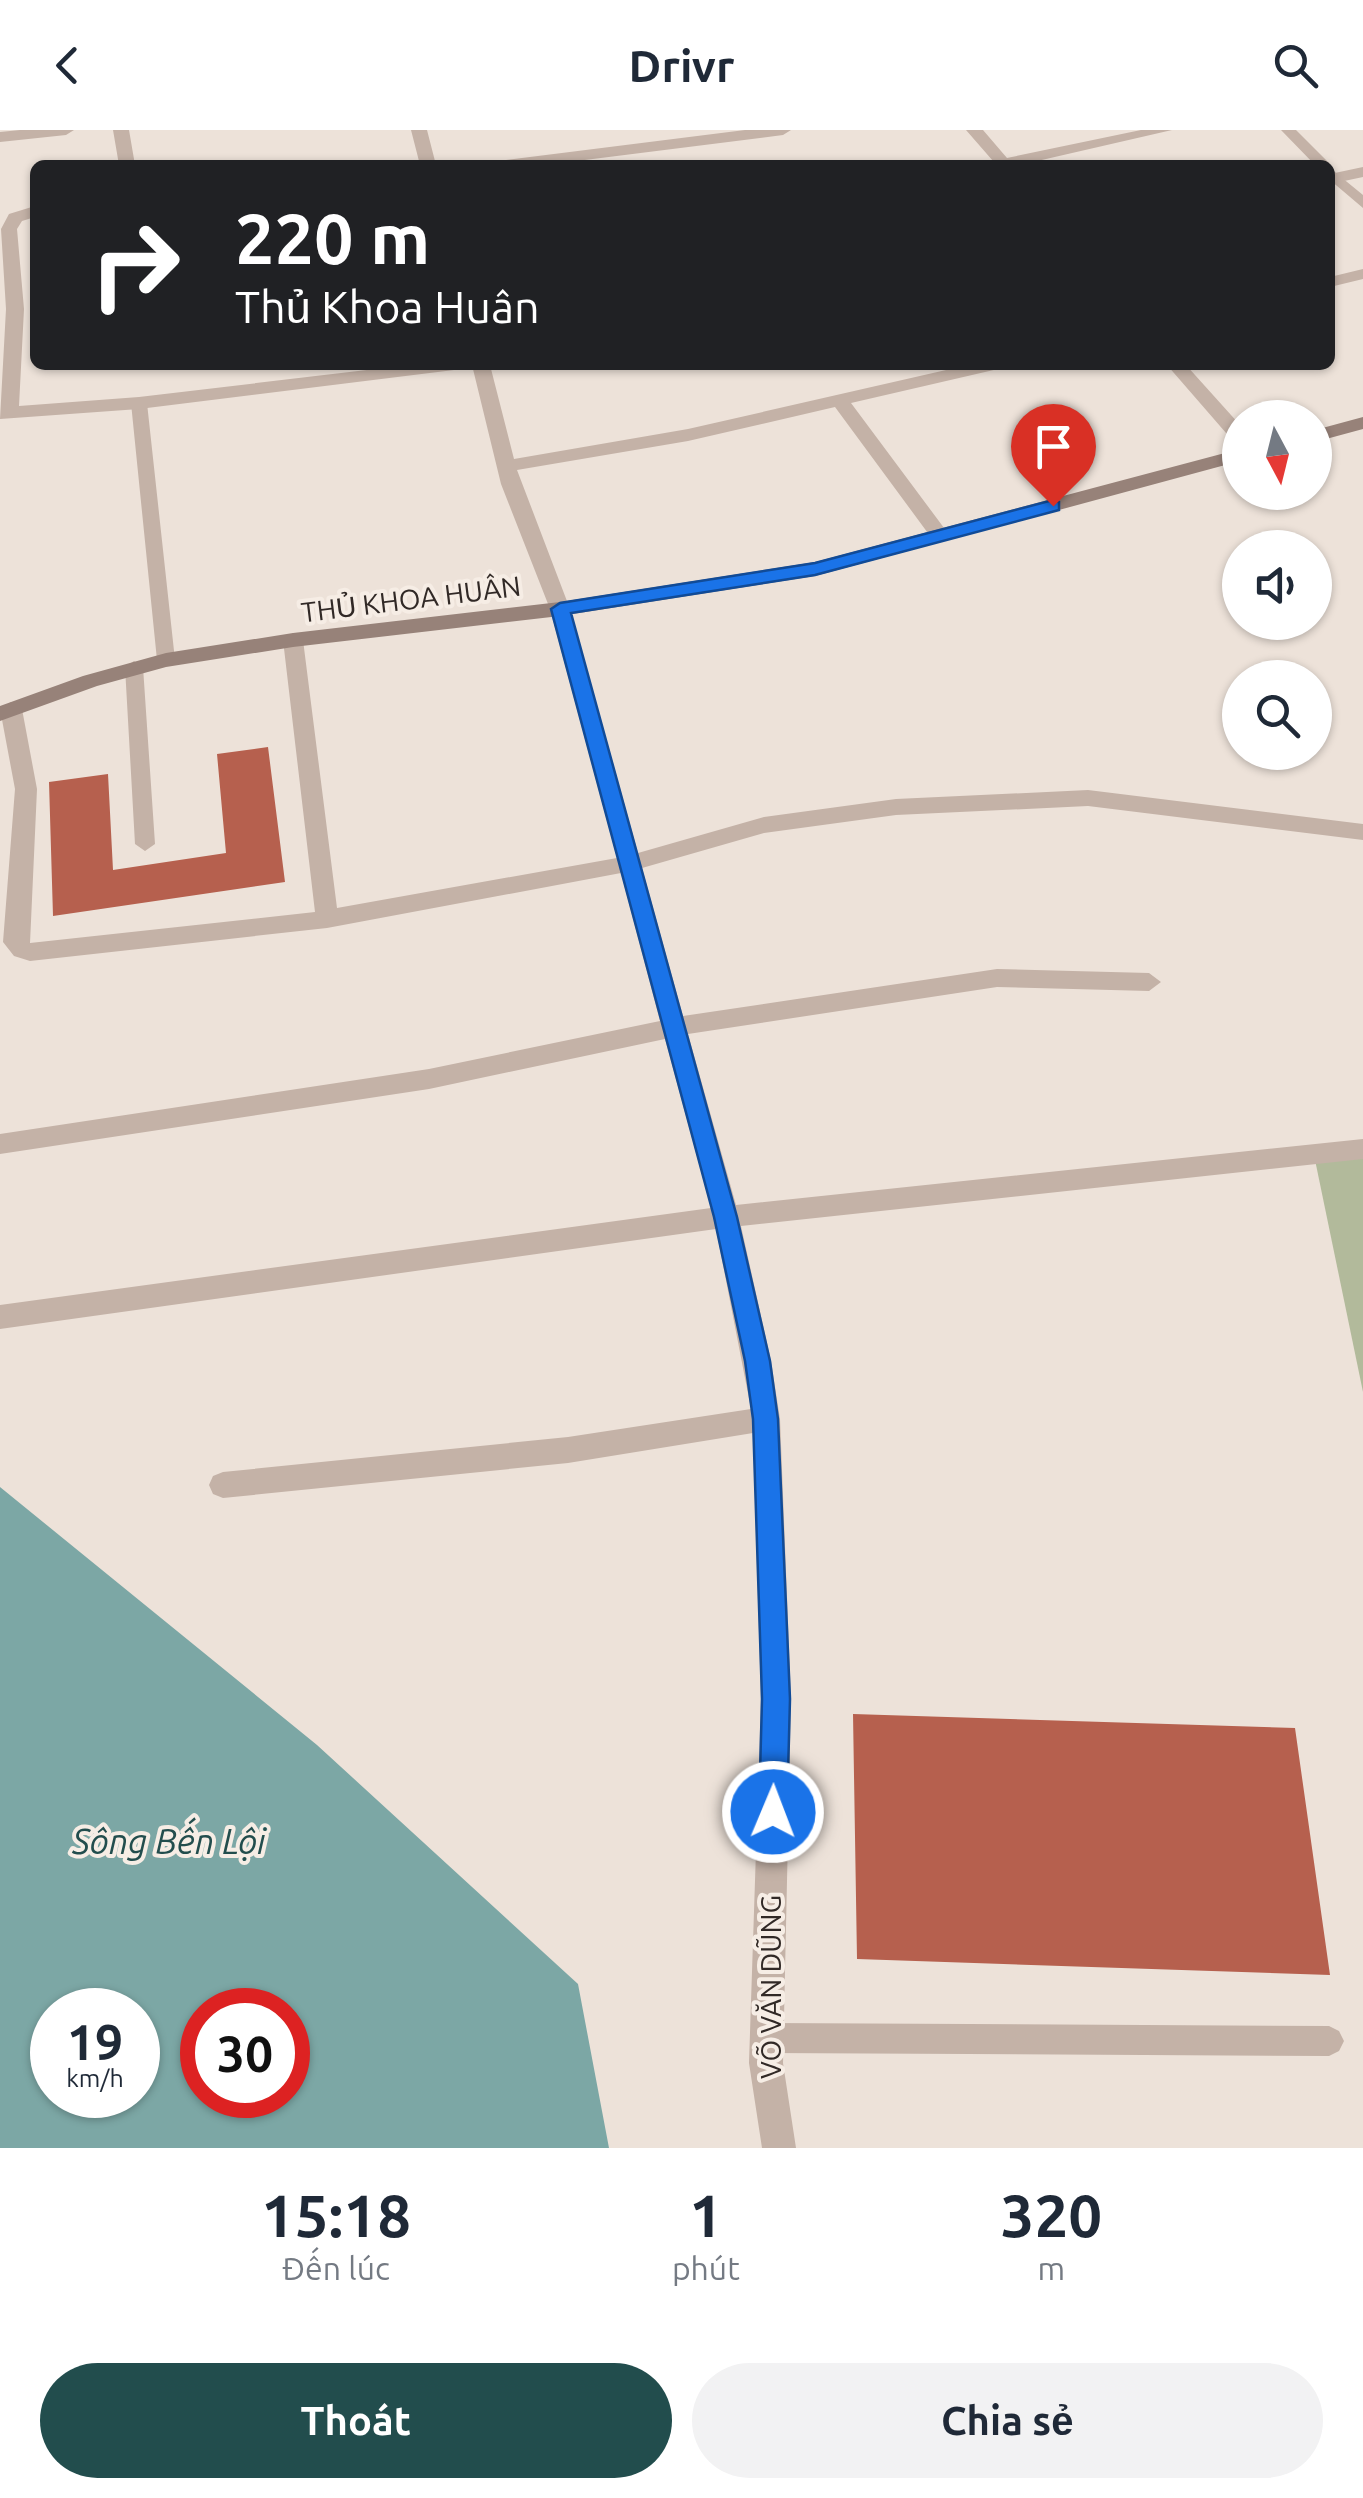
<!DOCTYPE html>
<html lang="vi">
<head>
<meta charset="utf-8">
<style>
  :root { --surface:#fff; --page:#f2f2f3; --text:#1f2937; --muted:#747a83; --accent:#224d4d }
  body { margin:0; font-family:Ubuntu,sans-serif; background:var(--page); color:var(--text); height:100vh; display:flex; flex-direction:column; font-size:38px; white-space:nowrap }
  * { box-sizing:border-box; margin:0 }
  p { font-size:32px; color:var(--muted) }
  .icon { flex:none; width:55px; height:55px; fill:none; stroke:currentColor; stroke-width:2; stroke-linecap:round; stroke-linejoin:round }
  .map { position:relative; height:2018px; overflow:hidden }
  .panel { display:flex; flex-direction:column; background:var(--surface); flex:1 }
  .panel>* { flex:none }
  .top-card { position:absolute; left:30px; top:30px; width:1305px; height:210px; border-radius:15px; box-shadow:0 2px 8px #0004; background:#202124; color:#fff; overflow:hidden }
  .needle { width:65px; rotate:173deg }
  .fabs { position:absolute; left:1222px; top:270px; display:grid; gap:20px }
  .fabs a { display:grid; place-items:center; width:110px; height:110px; border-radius:50%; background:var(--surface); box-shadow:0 2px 8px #0004; font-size:50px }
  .speed { position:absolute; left:30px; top:1858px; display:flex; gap:20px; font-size:50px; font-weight:700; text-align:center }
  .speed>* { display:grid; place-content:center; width:130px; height:130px; border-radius:50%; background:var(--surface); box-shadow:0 2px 8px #0004; line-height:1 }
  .speed small { font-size:25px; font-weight:400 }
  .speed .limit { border:15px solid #d22; background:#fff; color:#111 }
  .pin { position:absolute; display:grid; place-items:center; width:85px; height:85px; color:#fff; margin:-102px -42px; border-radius:50% 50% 50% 0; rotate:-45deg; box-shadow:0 0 10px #0007 }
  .pin .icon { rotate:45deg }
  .me { position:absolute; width:110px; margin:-55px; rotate:1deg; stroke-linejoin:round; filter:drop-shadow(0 0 8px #0008) }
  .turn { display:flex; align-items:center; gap:35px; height:210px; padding:0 40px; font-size:45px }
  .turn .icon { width:130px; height:130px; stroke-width:2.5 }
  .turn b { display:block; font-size:70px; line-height:85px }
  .eta { display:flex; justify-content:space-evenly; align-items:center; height:170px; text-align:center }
  .eta b { font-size:60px; font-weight:600; line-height:70px }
  .cta { display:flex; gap:20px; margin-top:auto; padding:20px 40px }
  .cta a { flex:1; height:115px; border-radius:60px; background:var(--accent); color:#fff; font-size:40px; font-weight:600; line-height:115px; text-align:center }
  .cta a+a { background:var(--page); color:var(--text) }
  header { display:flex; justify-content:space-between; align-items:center; height:130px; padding:0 40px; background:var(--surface); font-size:45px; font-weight:600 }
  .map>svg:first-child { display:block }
</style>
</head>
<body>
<header><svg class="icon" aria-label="back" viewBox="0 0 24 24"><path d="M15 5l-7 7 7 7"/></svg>Drivr<svg class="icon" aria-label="search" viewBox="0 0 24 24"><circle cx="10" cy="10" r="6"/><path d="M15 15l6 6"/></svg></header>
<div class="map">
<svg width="1363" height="2018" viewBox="0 0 1363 2018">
  <rect width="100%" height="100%" fill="#ede2d9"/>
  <path fill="#b2ba9b" d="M1363,1022v240l-49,-237z"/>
  <path fill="#7ca7a5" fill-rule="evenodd" d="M0,1357l317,258 261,239 31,164h-609zM52,1880h86v85h-86zM202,1880h86v85h-86z"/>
  <path fill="#b6604e" d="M268,617l17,135 -232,34 -4,-134 59,-8 5,96 113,-17 -9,-99z
    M853,1584l442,14 35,247 -473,-16z"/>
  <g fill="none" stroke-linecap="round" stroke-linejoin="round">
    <path fill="#c4b2a7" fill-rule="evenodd" d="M1281,0h15l32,32 2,3v1l-15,-1z
      M1330,38l33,27v13l-33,-28z
      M139,268l8,5 28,257 -9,6 -9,-6 -26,-257z
      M134,531l9,6 12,177 -10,7 -10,-7 -10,-177z
      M768,1893l561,3 10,5 5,10 -5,10 -10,5 -561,-3 -10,-5 -5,-10 5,-10z"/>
    <path fill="#c4b2a7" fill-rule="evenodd" d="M20,0h54l-8,5 -66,7v-10z
      M113,0h16l6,35h-16z
      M411,0h16l9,35h-16z
      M745,0h46l-8,5 -238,30h-47l8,-5z
      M966,0h17l24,28 134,-28h31l-152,35h-32l5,-4z
      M1363,37v10l-33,7v-10z
      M35,76v11l-13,4 -5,8 7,80 -5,97 120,-9 270,-32h54l-9,5 -315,39 -139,10 6,-110 -5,-80 8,-15z
      M1363,139v10l-33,8v-10z
      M472,235h18l24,94 174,-30 280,-64h33l-3,4 -147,34 99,133 -10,6 -7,-2 -98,-133 -147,34 -171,29 53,139 68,244 126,-36 132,-18 192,-9 275,34v16l-275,-34 -192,9 -132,18 -122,35 41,148 314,-47 152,4 12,9 -12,9 -152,-4 -309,47 48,171 627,-66v20l-622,67 30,135 9,58 11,280 -8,364 13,85h-34l-13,-85 12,-364 -8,-266 -185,30 -345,35 -10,-4 -4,-9 4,-9 10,-4 345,-35 183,-28 -35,-180 -716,100v-24l711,-97 -46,-169 -236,50 -429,65v-20l429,-65 231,-48 -39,-148 -294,55 -297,33 -16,-5 -11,-14 12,-153 -15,-80 11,-7 11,7 15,80 -7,154 285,-31 -32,-272 10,-7 10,7 34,268 280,-50 -67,-249 -49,-125z
      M1167,235h19l54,60v18l-7,-2z"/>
    <path fill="#978279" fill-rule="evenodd" d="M1363,287v12l-48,13v-12z
      M1240,319v12l-425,115 -255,40 -267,31 -127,20 -69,19 -97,35v-15l83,-30 83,-23 127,-20 267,-31 255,-40z"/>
  </g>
  <path fill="#1a73e8" stroke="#114b97" stroke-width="2.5" d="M1053,370l6,2v8l-244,65 -244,38 166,604 33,144 8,58 12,280 -3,113 -4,10 -10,4 -10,-4 -4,-10 3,-113 -9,-280 -8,-58 -31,-144 -163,-608 9,-6 255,-40z"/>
  <g text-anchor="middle" stroke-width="8" stroke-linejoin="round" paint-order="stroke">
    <g font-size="28" fill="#312926" stroke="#f6ede5">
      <text transform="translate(411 469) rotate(-7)" y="10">THỦ KHOA HUÂN</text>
      <text transform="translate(771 1857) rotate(-90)" y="10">VÕ VĂN DŨNG</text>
    </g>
    <g font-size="35" font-style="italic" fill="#224d4d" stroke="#f6ede5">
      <text x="169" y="1724">Sông Bến Lội</text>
    </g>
  </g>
</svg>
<div class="fabs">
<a><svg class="needle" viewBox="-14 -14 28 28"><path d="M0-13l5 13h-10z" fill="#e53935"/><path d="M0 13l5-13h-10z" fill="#747a83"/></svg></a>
<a><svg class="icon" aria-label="sound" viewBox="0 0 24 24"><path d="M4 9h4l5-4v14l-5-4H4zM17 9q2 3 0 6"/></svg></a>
<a><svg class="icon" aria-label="search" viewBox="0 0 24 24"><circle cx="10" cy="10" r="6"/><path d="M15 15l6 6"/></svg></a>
</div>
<div class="speed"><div>19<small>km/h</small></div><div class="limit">30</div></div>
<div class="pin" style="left:1053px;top:376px;background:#d93025"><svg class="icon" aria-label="arrive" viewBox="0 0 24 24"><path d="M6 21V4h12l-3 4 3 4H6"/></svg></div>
<svg class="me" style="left:773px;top:1682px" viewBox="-20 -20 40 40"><circle r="17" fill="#1a73e8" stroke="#fff" stroke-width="3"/><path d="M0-11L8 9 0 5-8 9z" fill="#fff"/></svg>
<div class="top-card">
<div class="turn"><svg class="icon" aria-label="right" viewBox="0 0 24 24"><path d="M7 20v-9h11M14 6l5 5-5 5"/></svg><div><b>220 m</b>Thủ Khoa Huân</div></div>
</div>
</div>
<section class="panel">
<div class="eta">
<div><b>15:18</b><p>Đến lúc</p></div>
<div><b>1</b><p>phút</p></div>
<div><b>320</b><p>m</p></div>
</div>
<div class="cta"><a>Thoát</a><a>Chia sẻ</a></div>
</section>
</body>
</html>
